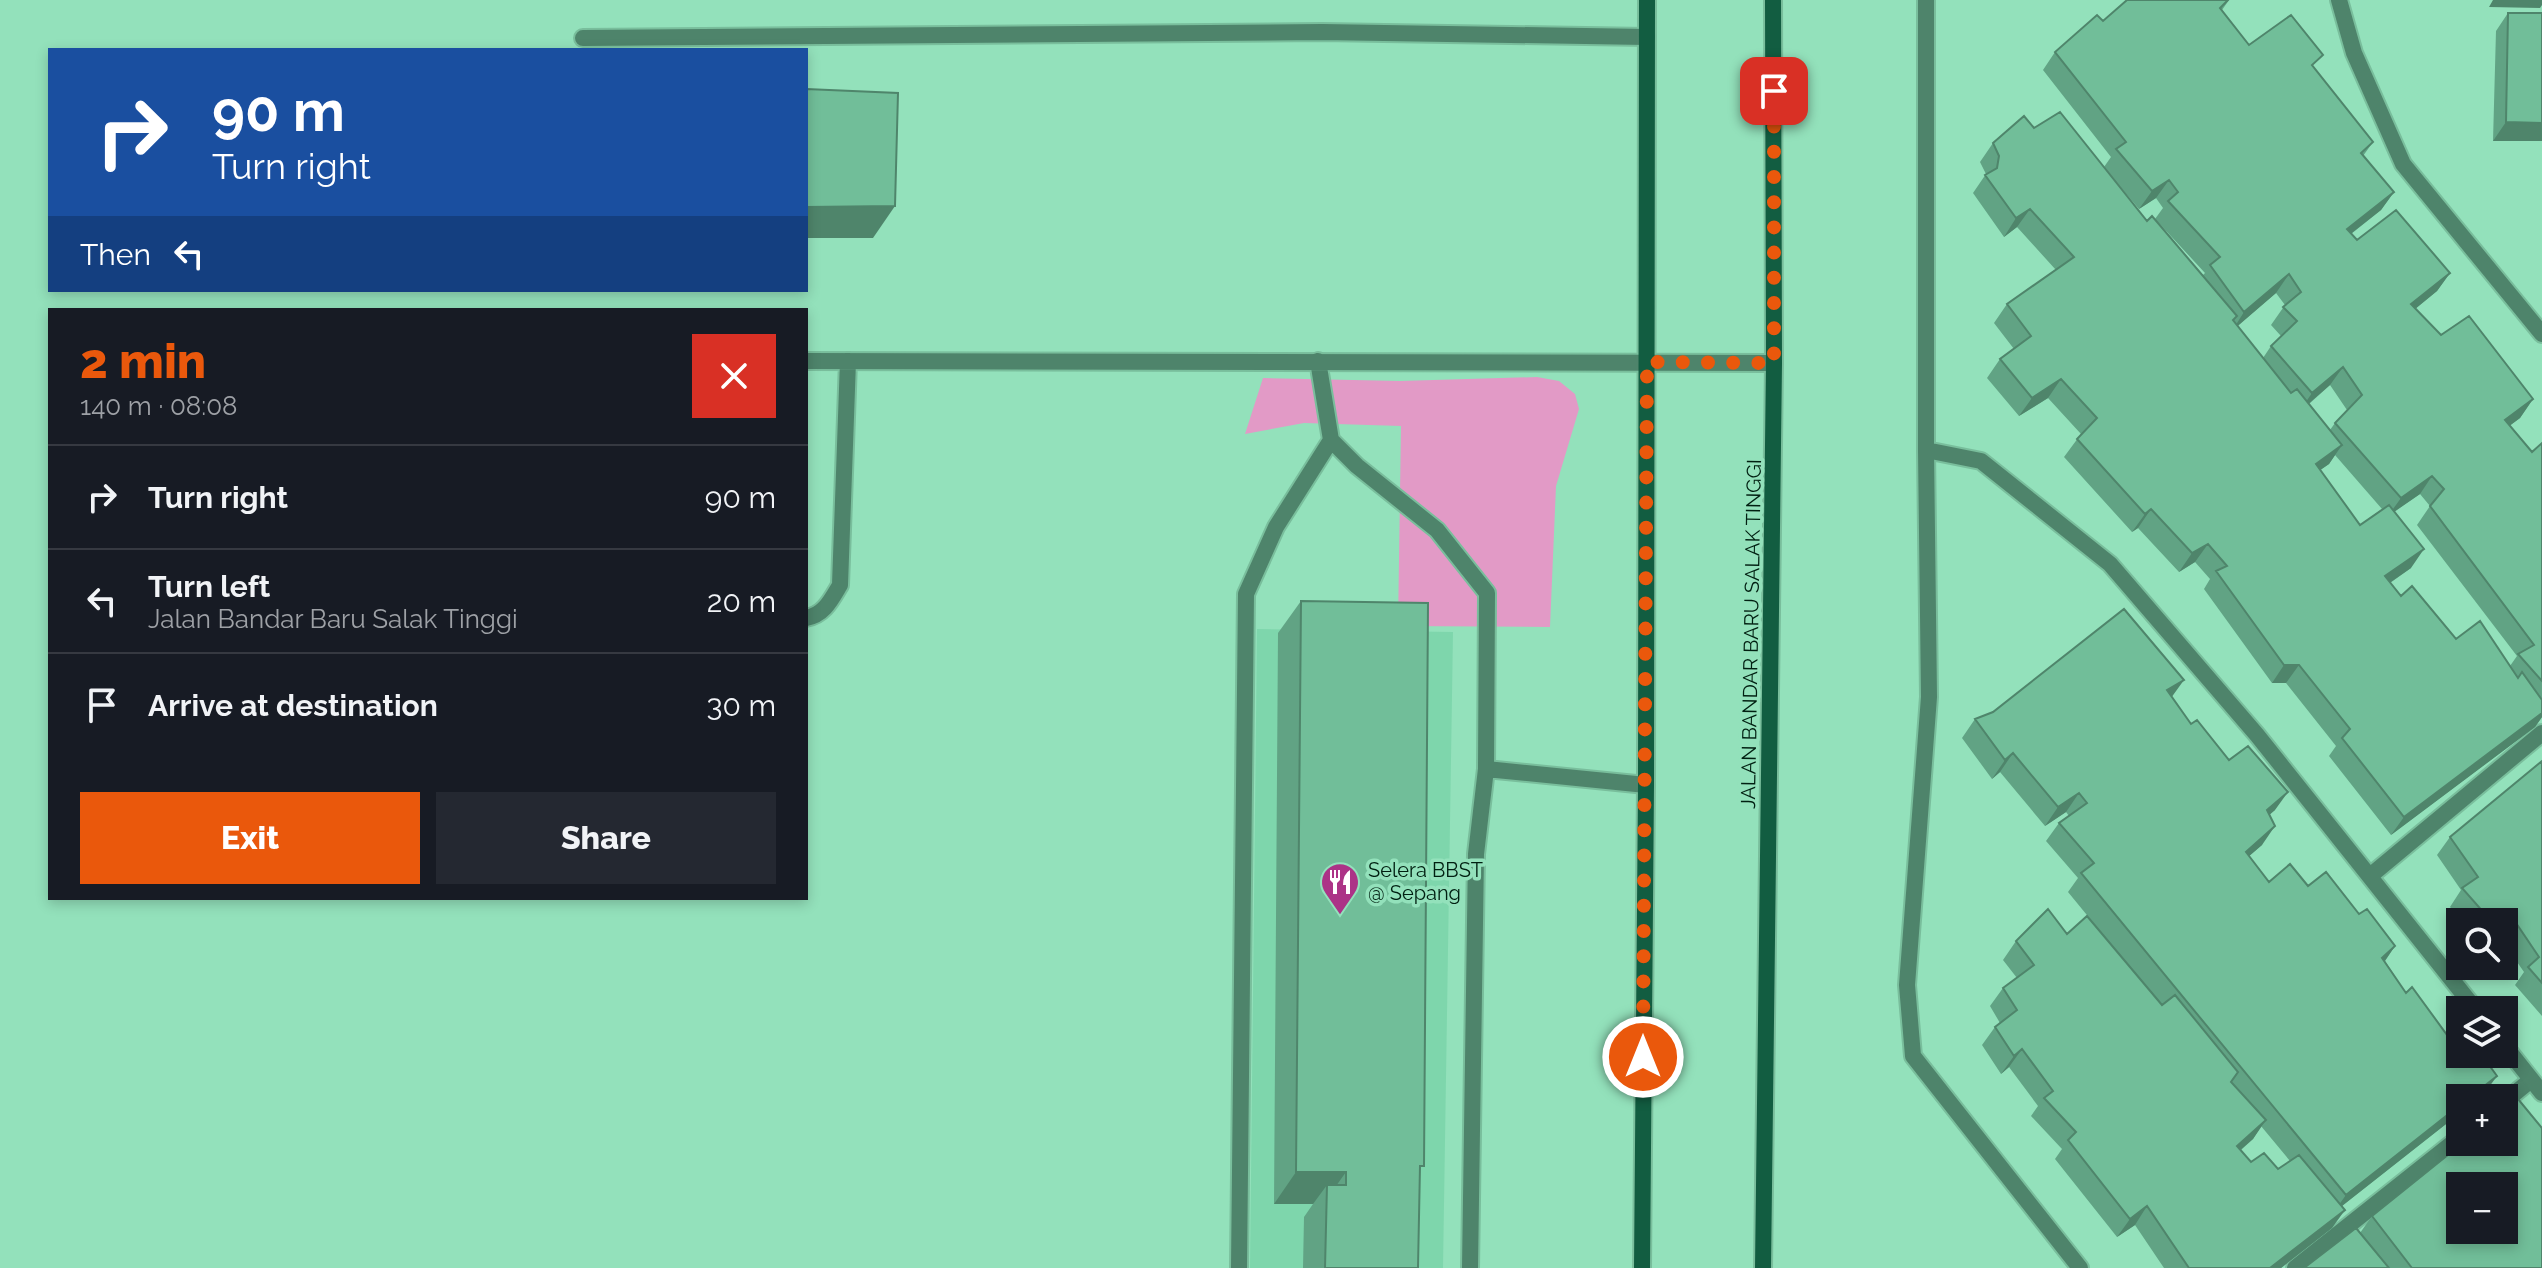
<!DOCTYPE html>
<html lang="en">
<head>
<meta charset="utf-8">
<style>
  :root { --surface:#171b24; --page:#242831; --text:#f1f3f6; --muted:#9ea1a6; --line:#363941; --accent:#ea580c }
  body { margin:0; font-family:Raleway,sans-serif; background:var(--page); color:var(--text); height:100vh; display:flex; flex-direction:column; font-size:30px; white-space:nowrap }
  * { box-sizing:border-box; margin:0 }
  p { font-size:26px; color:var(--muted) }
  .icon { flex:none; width:44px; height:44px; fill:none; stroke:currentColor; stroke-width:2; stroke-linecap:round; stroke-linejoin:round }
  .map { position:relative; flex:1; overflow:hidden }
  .details { position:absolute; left:48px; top:308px; width:760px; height:592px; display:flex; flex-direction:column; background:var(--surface); border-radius:0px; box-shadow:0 4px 12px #0003 }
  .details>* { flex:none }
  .top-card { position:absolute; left:48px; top:48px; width:760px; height:244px; border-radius:0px; box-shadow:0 4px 12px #0003; background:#1a4fa0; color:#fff; overflow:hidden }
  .buttons { position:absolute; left:2446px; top:908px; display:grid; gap:16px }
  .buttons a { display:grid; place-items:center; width:72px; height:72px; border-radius:0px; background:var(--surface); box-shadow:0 4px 12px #0003; font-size:40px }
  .pin { position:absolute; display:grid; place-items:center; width:68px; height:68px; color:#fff; margin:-34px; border-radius:16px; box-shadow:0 4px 12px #0006 }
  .me { position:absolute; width:88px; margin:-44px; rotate:0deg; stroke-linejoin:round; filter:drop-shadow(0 0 6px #0008) }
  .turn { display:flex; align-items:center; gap:28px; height:168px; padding:0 32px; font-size:36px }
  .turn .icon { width:104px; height:104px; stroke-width:2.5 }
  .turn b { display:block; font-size:56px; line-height:68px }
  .then { display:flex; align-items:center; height:76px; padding:0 32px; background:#0003; gap:16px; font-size:30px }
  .round { display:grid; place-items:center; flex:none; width:84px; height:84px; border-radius:0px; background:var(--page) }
  .headline { display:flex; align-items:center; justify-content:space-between; height:136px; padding:0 32px }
  h1 { font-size:48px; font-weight:800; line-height:60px; color:var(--accent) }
  .button { display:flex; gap:16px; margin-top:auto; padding:16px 32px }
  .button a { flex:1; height:92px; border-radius:0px; background:var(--accent); color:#fff; font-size:32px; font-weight:800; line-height:92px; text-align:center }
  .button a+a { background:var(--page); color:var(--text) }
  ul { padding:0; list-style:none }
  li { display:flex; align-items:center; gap:24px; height:104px; padding:0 32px; border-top:2px solid var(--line) }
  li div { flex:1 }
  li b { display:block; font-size:30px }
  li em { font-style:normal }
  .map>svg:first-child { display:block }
</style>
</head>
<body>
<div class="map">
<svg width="2542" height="1268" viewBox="0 0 2542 1268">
  <rect width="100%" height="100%" fill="#93e1bb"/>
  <path fill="#7ed6ac" d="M1257,629l196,3 -10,636h-193z"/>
  <path fill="#e29ac6" d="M1537,377l22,4 16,13 4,15 -23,77 -6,141 -152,-1 3,-200 -97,-3 -59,11 18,-56 137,3z"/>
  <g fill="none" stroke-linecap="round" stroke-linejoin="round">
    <defs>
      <path id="lane" d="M583,38l739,-6 325,5
        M806,361l968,2
        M1331,440l26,26 80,64 50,63 -1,176
        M806,618c18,-3 25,-18 34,-33l8,-224
        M2504,1102l27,-22
        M1239,1268l7,-674 30,-67 55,-87 -13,-79
        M1470,1268l6,-414 10,-85 160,16
        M2295,1268l165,-131"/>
      <path id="street" d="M1926,0v450l3,247 -22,288 6,71 167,212
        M2339,0l15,53 49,111 139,170
        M1926,450l55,11 129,103 147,171 219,275
        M2370,876l172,-143
        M2504,1045l38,48"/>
      <path id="secondary" d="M1642,1268l4,-483 1,-785
        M1763,1268l11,-905 -1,-363"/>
    </defs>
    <use href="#lane" stroke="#79be9c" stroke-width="20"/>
    <use href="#street" stroke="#79be9c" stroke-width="20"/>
    <use href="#secondary" stroke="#79be9c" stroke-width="20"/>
    <use href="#lane" stroke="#4e846b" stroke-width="16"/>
    <use href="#street" stroke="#4e846b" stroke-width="16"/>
    <use href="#secondary" stroke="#125d41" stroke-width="16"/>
  </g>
  <path fill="#61a384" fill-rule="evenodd" d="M2127,0h102l-7,10 27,35 65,23 59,74 -10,14 31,36 -13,18 -30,24 6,6 93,33 -13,18 -22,18 26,26 92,64 -13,19 -11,8 23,26 10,-9v274l-7,10 -144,108 -62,-79 7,-10 -50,-63h-14l-68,-94 6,-10 -15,-17 -16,10 -41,-44 -6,4 -68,-75 17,-23 -33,-36 -29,18 -32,-38 13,-19 14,-10 -20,-26 13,-19 49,-34 -39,-43 -13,10 -31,-44 13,-19 -6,-12 13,-19 41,-15 70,39 7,-10 -68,-87 12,-18 48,-31zM2111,176l28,33 17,-11 7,10 -8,11 -8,2zM2157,221l48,52 -2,2zM2276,293l9,12 -14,20 10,11 -10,10 -8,12 -26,-32zM2330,385l17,25 -12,13 -5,7 -21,-26zM2335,455l47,54 -22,16 -40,-55 9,-6zM2420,494l10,12 -13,19 100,131 -7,10 -54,-27 -55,-43 -11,-13 21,-15 -17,-56z
    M2508,13h34v128h-49l3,-110z
    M1301,601l119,570 -2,97h-115l1,-51 9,-13h-39l4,-571z
    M2172,697l19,27 38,36 46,50 -6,5 -7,30 -13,11 20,26 39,4 51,28 36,32 -10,15 21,32 78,101 -5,4h-19v15l-118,93 -10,22 -51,40h-117l-29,-43 -18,12 -62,-78 7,-10 -31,-33 7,-10 -29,-39 -8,7 -19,-29 13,-18 5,-4 -10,-17 13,-18 14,-10 -14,-18 13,-19 51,-7 79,53 -78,-95 10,-14 -32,-37 13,-18 10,-7 -3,-4 -21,14 -45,-54 -8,7 -30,-41 13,-19zM2261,1126l29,35 -12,8 -27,-7 -10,-12 12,-11z
    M2542,761v255l-27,-31 9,-13 -20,-29v-21h-41l-13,-15 11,-17 -24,-35 13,-18z
    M2372,1216l170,52h-238l56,-35z"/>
  <path fill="#4f856b" d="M2493,0h49v5l-2,3 -51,-1z
    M2506,122l36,1v18h-49z
    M2169,180l-13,18 -17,11 13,-18z
    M2394,192l-13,18 -47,37 13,-18z
    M895,206l-22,32h-67v-31z
    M2030,209l-13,18 -13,10 12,-19z
    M2450,273l-13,18 -39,32 13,-19z
    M2289,274l-13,19 -44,38 12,-19z
    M2343,367l-13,18 -31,27 13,-19z
    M2061,379l-13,19 -29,18 13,-18z
    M2533,399l-13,19 -28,21 13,-19z
    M2342,445l-13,19 -26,18 13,-18z
    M2432,476l-12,18 -32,22 13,-18z
    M2151,509l-13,19 -6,4 13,-18z
    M2208,544l-13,18 -16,10 13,-19z
    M2424,549l-13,19 -39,27 13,-19z
    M2284,665h15l-13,18h-14z
    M2184,680l-13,18 -4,-8z
    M2542,713v4l-7,10 -144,108 13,-18z
    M2013,753l-13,19 -8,7 13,-19z
    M2288,792l-13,18 -21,18 13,-18z
    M2079,793l-13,19 -21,14 13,-19z
    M2275,826l-13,19 -29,25 13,-18z
    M2516,923l-12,17v-8z
    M2395,946l-13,19v-7z
    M2022,1049l-13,18 -8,7 13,-18z
    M2497,1076l-13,18 -5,4h-10z
    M2460,1105v8l-127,100 13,-18z
    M2266,1120l-13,19 -29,25 13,-18z
    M1296,1172h50l-20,28 1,-15 -14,19h-39z
    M2147,1206l-12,19 -18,12 13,-18z
    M2345,1210l-13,18 -51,40h-11z"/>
  <path fill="#71be99" stroke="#4f856b" stroke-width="2" fill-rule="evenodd" d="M2127,0h101l-8,8 29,37 42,-30 32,40 -11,10 61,77 -12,11 33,39 -47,37 10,11 39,-30 54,63 -39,31 30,31 28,-19 64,83 -28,21 27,32 10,-9v238l-24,-27 16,-9 -104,-139 14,-17 -12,-13 -31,22 -66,-75 27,-28 -19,-28 -31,26 -41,-47 26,-25 -14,-14 18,-15 -12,-18 -45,38 -34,-47 10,-8 -52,-56 10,-9 -9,-12 -17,11 -36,-42 10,-7 -71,-90 42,-37 6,6z
    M2508,13h34v110l-36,-1z
    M806,89l92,4 -3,113 -89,1z
    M2060,112l87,109 5,-5 85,100 -4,4 58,73 6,-4 45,56 -26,19 44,61 29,-20 35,44 -39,27 16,20 11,-10 44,53 24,-18 38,57 4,-6 20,28v13l-138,104 -62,-79 8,-9 -51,-64h-15l-68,-94 11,-5 -19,-22 -16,9 -41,-44 -6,5 -68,-75 20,-21 -36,-39 -29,19 -32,-39 31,-23 -24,-32 67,-47 -44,-48 -14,9 -31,-43 12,-7 2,-12 -6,-13 31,-27 10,12z
    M1301,601l127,2 -4,563h-4l-2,102h-93l2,-83h19v-13h-50z
    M2124,609l60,71 -17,10 24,34 6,-4 32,40 19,-14 40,46 -21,18 8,16 -29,26 23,30 21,-18 18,22 18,-14 33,42 8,-5 28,37 -13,12 24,35 6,-6 38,52 10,-7v22h21l16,22 -28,22h-9v7l-114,90 -265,-322 13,-10 -35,-40 28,-20 -8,-10 -21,14 -45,-54 -8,7 -30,-41 18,-7z
    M2542,761v222l-14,-16 11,-10 -23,-34 -12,9v-10h-12l-30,-34 16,-11 -28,-40z
    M2048,909l19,25 20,-18 75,89 13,-10 63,77 -7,10 35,38 -29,26 14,16 13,-9 14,16 21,-14 46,55 -75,58h-81l-42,-62 -17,13 -62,-79 8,-8 -32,-34 9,-7 -31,-42 -8,7 -19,-29 22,-17 -14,-22 31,-23 -18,-24z
    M2518,1099l24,29v140h-130l-40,-52 92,-74h40v-32zM2460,1186h44v44h-44z
    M2356,1228l33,40h-85z"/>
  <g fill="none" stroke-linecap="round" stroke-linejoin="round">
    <path stroke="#ea580c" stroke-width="14" stroke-dasharray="0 25.2" d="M1643,1057l4,-695 127,1v-272"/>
  </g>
  <defs>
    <symbol id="restaurant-pin" viewBox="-11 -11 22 30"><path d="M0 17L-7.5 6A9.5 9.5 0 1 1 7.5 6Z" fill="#ac3387" stroke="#93e1bb"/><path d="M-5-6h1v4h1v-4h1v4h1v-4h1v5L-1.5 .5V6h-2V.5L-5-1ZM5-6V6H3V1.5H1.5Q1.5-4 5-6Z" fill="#fff"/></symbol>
  </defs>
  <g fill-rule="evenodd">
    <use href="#restaurant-pin" x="1318" y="860" width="44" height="60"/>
  </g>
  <g text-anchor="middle" stroke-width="7" stroke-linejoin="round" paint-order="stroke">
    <g font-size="20" fill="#001f11" stroke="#93e1bb">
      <text transform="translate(1751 634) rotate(-89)" y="7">JALAN BANDAR BARU SALAK TINGGI</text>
    </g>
    <g font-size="20" fill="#001f11" stroke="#93e1bb" text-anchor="start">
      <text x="1368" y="877">Selera BBST<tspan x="1368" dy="23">@ Sepang</tspan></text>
    </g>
  </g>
</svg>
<div class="buttons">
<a><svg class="icon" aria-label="search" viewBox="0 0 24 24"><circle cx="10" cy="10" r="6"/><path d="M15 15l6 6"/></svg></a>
<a><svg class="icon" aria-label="layers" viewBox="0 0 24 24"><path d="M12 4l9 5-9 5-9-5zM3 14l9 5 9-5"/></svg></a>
<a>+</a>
<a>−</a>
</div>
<div class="pin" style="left:1774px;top:91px;background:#d93025"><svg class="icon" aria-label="arrive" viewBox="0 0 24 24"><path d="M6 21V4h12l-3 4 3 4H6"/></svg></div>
<svg class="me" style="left:1643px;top:1057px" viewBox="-20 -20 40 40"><circle r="17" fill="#ea580c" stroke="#fff" stroke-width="3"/><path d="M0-11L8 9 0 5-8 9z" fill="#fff"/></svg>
<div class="top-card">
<div class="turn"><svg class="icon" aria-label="right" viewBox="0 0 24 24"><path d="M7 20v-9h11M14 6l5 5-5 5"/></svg><div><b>90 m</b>Turn right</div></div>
<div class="then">Then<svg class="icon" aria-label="left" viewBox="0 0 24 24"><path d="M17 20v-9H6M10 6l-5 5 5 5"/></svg></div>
</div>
<section class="details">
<div class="headline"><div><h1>2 min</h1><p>140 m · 08:08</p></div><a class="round" style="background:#d93025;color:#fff"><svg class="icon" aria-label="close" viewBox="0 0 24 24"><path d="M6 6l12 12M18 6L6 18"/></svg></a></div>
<ul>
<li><svg class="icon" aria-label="right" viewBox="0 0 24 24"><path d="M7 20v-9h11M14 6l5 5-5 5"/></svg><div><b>Turn right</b></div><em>90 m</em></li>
<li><svg class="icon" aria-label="left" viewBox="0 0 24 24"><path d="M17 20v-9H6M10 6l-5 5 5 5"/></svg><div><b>Turn left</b><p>Jalan Bandar Baru Salak Tinggi</p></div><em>20 m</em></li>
<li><svg class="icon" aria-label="arrive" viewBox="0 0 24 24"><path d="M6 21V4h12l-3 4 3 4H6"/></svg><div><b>Arrive at destination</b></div><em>30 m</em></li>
</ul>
<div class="button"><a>Exit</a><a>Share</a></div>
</section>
</div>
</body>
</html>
